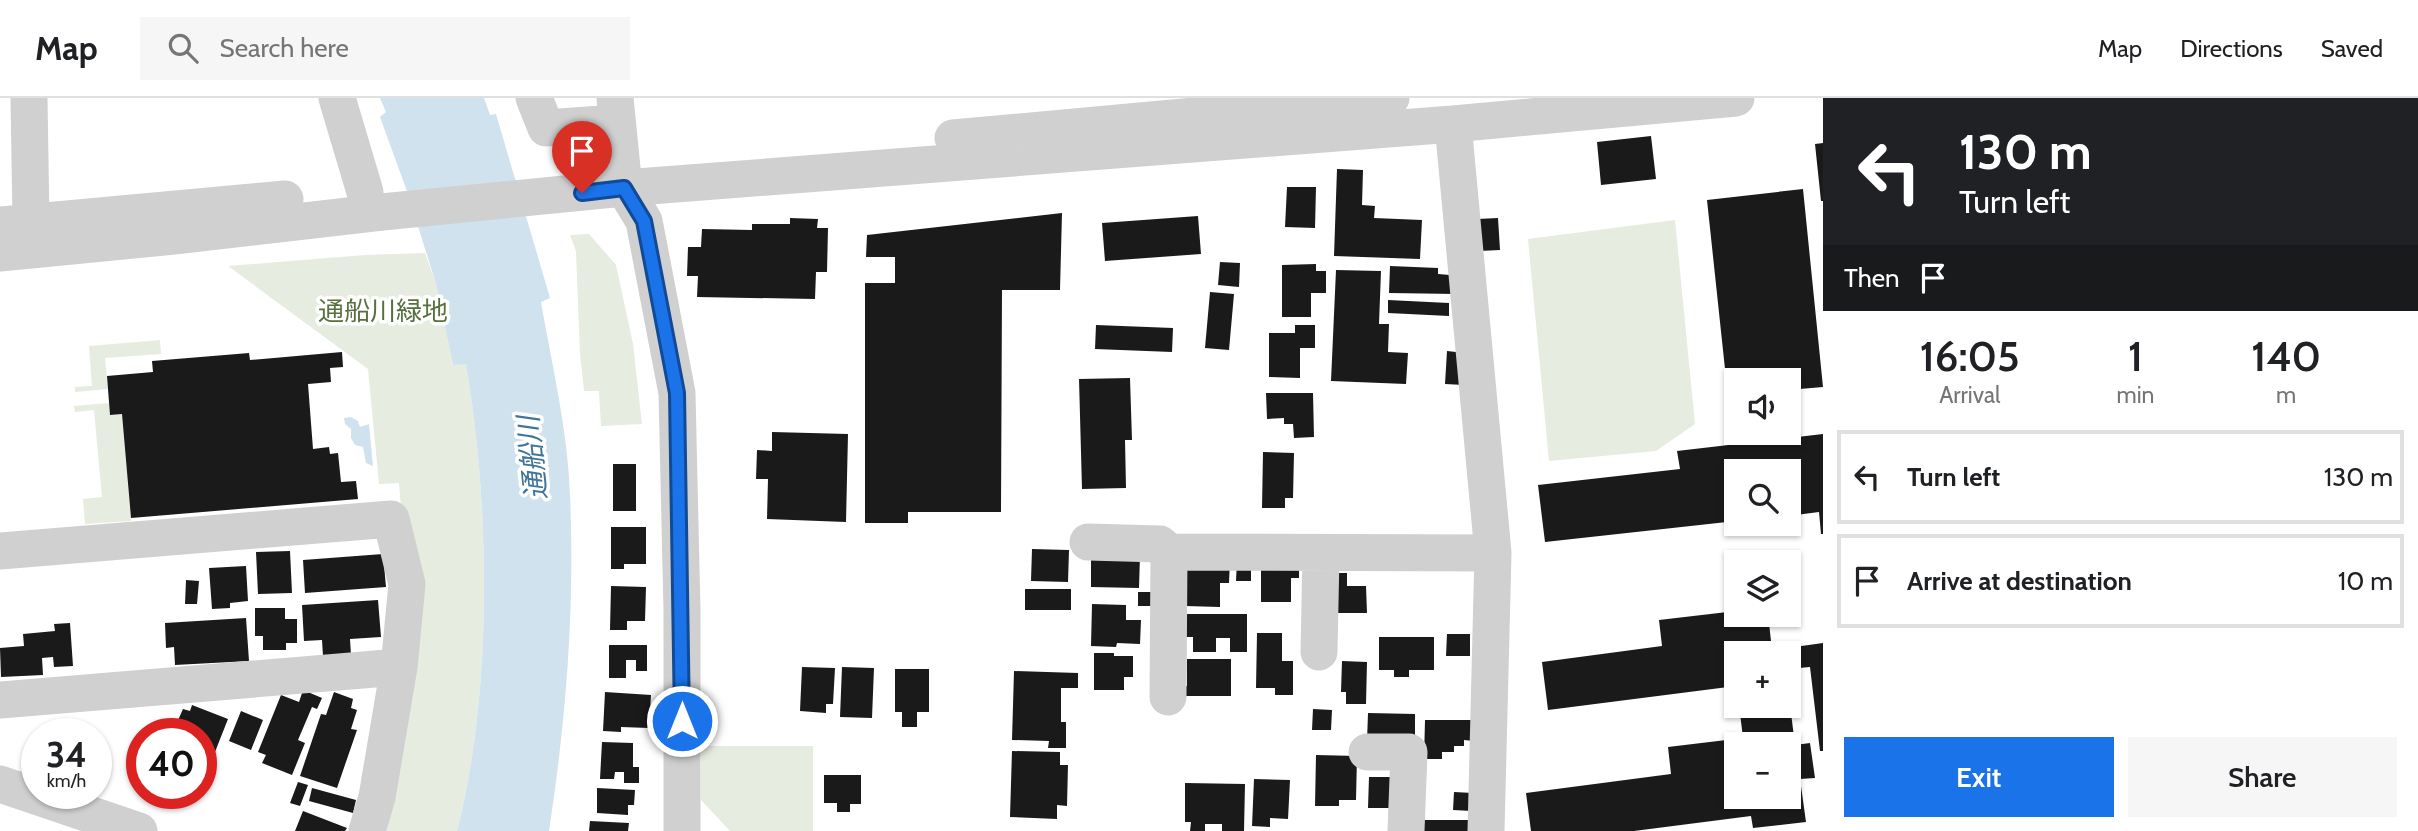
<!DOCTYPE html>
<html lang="en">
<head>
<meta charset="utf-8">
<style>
  :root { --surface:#fff; --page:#f6f6f6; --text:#202124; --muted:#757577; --line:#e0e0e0; --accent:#1a73e8 }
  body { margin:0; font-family:Cabin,"Noto Sans JP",sans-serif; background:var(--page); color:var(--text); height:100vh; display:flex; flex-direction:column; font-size:26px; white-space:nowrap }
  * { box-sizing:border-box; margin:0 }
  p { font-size:23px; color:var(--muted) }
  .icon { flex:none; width:38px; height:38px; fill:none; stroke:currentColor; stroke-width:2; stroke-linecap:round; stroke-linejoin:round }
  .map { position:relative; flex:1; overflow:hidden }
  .details { display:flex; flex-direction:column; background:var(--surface); width:595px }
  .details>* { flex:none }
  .guide { background:#202124; color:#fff; overflow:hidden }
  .buttons { position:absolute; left:1724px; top:270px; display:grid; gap:14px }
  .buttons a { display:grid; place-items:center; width:77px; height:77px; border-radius:0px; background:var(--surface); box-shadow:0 2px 5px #0004; font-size:35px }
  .speed { position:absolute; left:21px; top:620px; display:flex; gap:14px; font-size:35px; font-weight:700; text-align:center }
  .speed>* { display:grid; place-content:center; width:91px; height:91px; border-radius:50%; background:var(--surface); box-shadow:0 2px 5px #0004; line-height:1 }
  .speed small { font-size:18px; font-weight:400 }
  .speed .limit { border:10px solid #d22; background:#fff; color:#111 }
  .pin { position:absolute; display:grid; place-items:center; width:60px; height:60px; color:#fff; margin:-72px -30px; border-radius:50% 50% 50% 0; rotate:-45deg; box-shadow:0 0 7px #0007 }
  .pin .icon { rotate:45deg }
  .me { position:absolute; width:77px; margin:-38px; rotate:0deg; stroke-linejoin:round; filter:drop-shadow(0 0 5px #0008) }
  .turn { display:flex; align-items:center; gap:24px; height:147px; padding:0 21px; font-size:32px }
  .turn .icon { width:91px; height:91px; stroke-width:2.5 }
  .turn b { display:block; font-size:49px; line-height:60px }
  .then { display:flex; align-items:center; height:66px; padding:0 21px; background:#0003; gap:14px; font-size:26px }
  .eta { display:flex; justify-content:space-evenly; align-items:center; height:119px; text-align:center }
  .eta b { font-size:42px; font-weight:600; line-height:49px }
  .button { display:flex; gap:14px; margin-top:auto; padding:14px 21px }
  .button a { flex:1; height:80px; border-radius:0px; background:var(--accent); color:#fff; font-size:28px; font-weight:600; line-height:80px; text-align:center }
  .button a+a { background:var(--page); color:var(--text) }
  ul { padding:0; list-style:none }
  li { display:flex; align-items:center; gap:21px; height:94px; margin:0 14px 10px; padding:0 7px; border:4px solid var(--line); border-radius:0px }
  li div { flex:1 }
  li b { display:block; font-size:26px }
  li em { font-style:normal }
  header { display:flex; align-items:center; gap:42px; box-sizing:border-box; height:98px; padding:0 35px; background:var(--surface); border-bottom:2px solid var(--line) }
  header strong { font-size:33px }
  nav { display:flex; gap:38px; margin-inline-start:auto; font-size:24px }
  .search { width:490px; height:63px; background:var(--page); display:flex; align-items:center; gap:18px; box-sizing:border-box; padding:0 24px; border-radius:0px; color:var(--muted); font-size:26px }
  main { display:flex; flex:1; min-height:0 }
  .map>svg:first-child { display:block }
</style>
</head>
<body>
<header>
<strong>Map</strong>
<div class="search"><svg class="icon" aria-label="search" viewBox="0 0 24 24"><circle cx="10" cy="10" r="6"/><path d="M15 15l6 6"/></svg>Search here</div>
<nav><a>Map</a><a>Directions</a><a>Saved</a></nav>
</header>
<main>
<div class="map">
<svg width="1823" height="733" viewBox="0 0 1823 733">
  <rect width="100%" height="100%" fill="#fff"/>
  <path fill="#e6ecdf" d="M1675,122l20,204 -39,27 -107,10 -21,-222z
    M589,136l27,31 17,79 9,80 -41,2 -2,-35h-15l-4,-37 -4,-103 -6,-16z
    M425,155l11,31 17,81 13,-2c24,142 27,329 -9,468h-90l40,-247 -8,-101 -20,1 -11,-115 -140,-103 137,-11z
    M160,242l1,14 -56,4 3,31 -33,3v-5l17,-1 -3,-40z
    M109,305l1,12 12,-1 9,107 -46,3 -2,-25 19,-2 -8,-87 -19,2 -1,-6z
    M701,648h112v85h-83l-29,-31z"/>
  <path fill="#cfe2ee" d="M380,0h104l6,17 6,-1 54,184 -9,4c11,64 27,129 29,194 5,113 -4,224 -21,335h-92c36,-139 33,-326 9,-467l-13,1 -17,-81 -28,-90 -28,-77 6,-5z
    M351,319l7,4 2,6 9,-3 4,42 -7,-3 -3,-16 -8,-2 -4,-7v-9l-6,-5 -1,-6z"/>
  <path fill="#1a1a1a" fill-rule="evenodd" d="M1651,38l5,43 -55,6 -4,-43z
    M1823,45v58h-2l-6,-57z
    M1337,71l26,1 -1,35 13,1 -1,12 48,2 -2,39 -86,-3z
    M1287,89h29l-1,41 -30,-1z
    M1803,91l20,198 -35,3v-10h-52v16l-8,1 -21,-197z
    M1062,115l-2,77h-58l-1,222h-93v11h-43v-240h30v-26h-29l1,-22z
    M1198,118l3,38 -96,7 -3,-38z
    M790,120l28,1 -1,9h11l-1,44h-11l-1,27 -118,-2 1,-21h-11l1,-29h13l1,-18 50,1v-6h38z
    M1498,120l2,32 -21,1 -2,-32z
    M1220,164l20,1 -1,24 -21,-2z
    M1316,166v7h10v22h-15v24h-29v-52z
    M1390,168l48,2v6l12,1 7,19 -68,-1z
    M1336,172l45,1 -2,53h10l-1,28 20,1 -2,31 -75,-3z
    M1210,194l24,2 -5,56 -24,-2z
    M1388,202l61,3v13l-61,-3z
    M1096,227l77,3 -1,24 -77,-3z
    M1295,227h20v23h-15v30l-31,-1v-44h26z
    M1447,253l18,2 -1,32 -19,-1z
    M342,254l1,15 -13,1 1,14 -23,2 5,65 16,-2 1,7 8,-1 3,29 15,-1 2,18 -227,19 -9,-104 -12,1 -3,-39 46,-4 -1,-11 97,-8 1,7z
    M1130,280l2,62h-7l1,48 -44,1 -3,-110z
    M1266,295h47l1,44 -20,1 -1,-14h-9v-6l-17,1z
    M772,334l76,2 -2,88 -79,-3 1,-40h-12l1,-29 15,1z
    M1823,336v100h-2l-2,-22 -31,4v-45h-52v50l-191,21 -7,-57 142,-16 -3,-18z
    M1263,354l31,1 -1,45h-8v10h-23z
    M613,366h23v47h-23z
    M611,429h35v37h-22v5h-13z
    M1032,451l37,1 -1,32 -37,-1z
    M290,453l2,42 -34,1 -2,-42z
    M383,456l3,33 -81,6 -2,-33z
    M1091,456l49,1 -1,33 -48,-1z
    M1186,461l44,1 -1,23h-9v24l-35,-1z
    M1237,462h14v21h-15z
    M1261,463l38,6v11h-8v24h-30z
    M246,468l2,35 -18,2v5l-18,1 -3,-41z
    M1335,475h12v13h19l1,27h-32z
    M186,482l13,1 -2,23h-12z
    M611,488l35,1 -1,34h-18v9h-17z
    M1025,491h46v21h-46z
    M1138,494h18v14h-18z
    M378,502l3,37 -31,2 1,16 -28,1 -1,-16 -18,1 -2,-36z
    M1092,506l34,1v15h15l-1,24 -23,-1 -1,4 -25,-1z
    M255,510h30v11h12v24h-11v7h-23v-14h-8z
    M1736,513v3h32l4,36 51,-7v108h-3l-10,-84 -22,2v-16h-52v33l-188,24 -6,-48 120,-16 -3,-26z
    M1184,516h63v38h-17v-14h-14v14h-23v-15h-9z
    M246,520l3,43 -74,4 -1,-18 -8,1 -1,-25z
    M70,525l3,43 -19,1 -1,-10 -11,1 1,17 -42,2 -1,-29 24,-2 -1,-12 32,-3 -1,-7z
    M1257,535h25v28h11v34h-18v-7h-19z
    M1447,536h23v22h-24z
    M1379,539h55v33h-25v7h-15v-7h-15z
    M609,547h38v26h-11v-11h-10v18h-17z
    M1094,555h20v3h19v21h-9v13h-30z
    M1187,561h44v37h-49v-10h5z
    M1342,563l25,1 -1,42h-20v-12h-5z
    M802,569l33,1 -2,36h-7v9l-26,-2z
    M842,569l32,1 -2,50 -32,-1z
    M895,571h34v43h-12v15h-15v-15h-7z
    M1014,573l64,2v15h-17v34h5v26h-18l1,-7 -37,-1z
    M303,592l19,8 -5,11 -5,-2 -14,33 7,3 -13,32 -30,-12 4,-8 -8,-3 23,-57 18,7z
    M334,594l19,7 -2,9 6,2 -6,19 6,1 -20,58 -37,-12 21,-62 5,1z
    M605,594l46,3 -2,33 -28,-1v5l-18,-1z
    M192,607l36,14 -15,38 -12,-5v-19h-18l1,-3 -9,-3 8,-18 7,2z
    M1739,607h51l5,40 15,-2 5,35 -15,1 6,43 -53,6 -2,-12 -117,15h-103l-5,-38 145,-19 -3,-27 75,-9zM1736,646h52v52h-52z
    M1313,611l19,1 -1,20h-19z
    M241,613l22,9 -12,30 -22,-9z
    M1368,615l47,1v28l-48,-1z
    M1425,622h50l-1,21 -10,-1v6h-10v6h-12v7h-18z
    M602,644l31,1v24h6v16h-15v-11h-9l-1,7h-14z
    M1012,653l48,1v13h8l-1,41 -10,-1v14l-47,-2z
    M1316,657l41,1 -1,44h-17v6h-24z
    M824,677h37v29h-11v8h-13v-9h-13z
    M1369,679h30l-1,31h-30z
    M1254,681l36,1 -2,39 -18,-1v9l-18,-1z
    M298,684l10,3 -8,21 -10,-3z
    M1185,685l60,1 -1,47h-22v-7h-17v7h-15l1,-9h-6z
    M312,690l44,12 -3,13 -44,-12z
    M597,690l38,2 -1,15h-6v10l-31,-2z
    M1454,694l19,1 -1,18 -19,-1z
    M303,713l44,17 -2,3h-50z
    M1419,722h54v11h-54z
    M590,723l39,2 -1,8h-39z"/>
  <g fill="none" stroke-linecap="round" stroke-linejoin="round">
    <path stroke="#d0d0d0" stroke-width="37" d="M29,0l2,124
      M337,0l28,94
      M534,0l12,30 70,-5
      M615,0l9,90 20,33 33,172 5,218v220
      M1453,26l40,429 -7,278
      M953,40l438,-40
      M0,127l285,-26
      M0,155l174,-17 208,-24 242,-24 829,-64 283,-26
      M1088,444l72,2 9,8 324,1
      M0,453l391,-32 16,65 -8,83 -22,130 -10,34
      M1319,554l2,-98
      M1168,599l1,-145
      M0,602l399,-33
      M1367,654h42l-3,79
      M0,686l139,47"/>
  </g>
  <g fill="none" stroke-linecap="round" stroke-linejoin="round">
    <defs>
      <path id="route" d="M582,95l42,-5 20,33 33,172 5,328"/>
    </defs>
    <use href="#route" stroke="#114b97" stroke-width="18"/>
    <use href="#route" stroke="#1a73e8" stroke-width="12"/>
  </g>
  <g text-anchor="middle" stroke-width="7" stroke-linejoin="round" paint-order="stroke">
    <g font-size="26" fill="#56703f" stroke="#fff">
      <text x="383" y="222">通船川緑地</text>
    </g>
    <g font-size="28" font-style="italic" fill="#3f7597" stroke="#fff">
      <text transform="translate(532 360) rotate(-96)" y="10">通船川</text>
    </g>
  </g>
</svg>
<div class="buttons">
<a><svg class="icon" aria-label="sound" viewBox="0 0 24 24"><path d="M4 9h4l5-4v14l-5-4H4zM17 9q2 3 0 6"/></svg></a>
<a><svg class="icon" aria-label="search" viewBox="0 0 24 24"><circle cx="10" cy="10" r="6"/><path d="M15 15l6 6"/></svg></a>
<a><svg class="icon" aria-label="layers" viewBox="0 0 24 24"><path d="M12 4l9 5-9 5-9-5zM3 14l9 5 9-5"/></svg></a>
<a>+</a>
<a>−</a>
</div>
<div class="speed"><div>34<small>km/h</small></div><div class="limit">40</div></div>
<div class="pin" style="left:582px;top:95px;background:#d93025"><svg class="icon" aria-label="arrive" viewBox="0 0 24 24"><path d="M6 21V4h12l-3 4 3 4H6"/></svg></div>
<svg class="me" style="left:682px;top:623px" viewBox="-20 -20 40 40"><circle r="17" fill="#1a73e8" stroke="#fff" stroke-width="3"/><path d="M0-11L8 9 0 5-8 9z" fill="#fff"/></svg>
</div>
<section class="details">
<div class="guide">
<div class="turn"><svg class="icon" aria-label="left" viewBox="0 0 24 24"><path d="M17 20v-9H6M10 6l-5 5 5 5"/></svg><div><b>130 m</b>Turn left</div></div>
<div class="then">Then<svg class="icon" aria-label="arrive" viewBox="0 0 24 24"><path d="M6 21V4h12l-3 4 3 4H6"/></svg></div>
</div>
<div class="eta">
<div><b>16:05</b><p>Arrival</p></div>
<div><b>1</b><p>min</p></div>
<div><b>140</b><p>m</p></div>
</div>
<ul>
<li><svg class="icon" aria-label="left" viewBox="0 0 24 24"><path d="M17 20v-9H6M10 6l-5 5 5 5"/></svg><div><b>Turn left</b></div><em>130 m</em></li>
<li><svg class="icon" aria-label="arrive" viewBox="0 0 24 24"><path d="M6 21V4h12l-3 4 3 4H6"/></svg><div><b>Arrive at destination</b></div><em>10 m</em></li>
</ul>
<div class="button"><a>Exit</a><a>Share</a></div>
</section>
</main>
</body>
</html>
